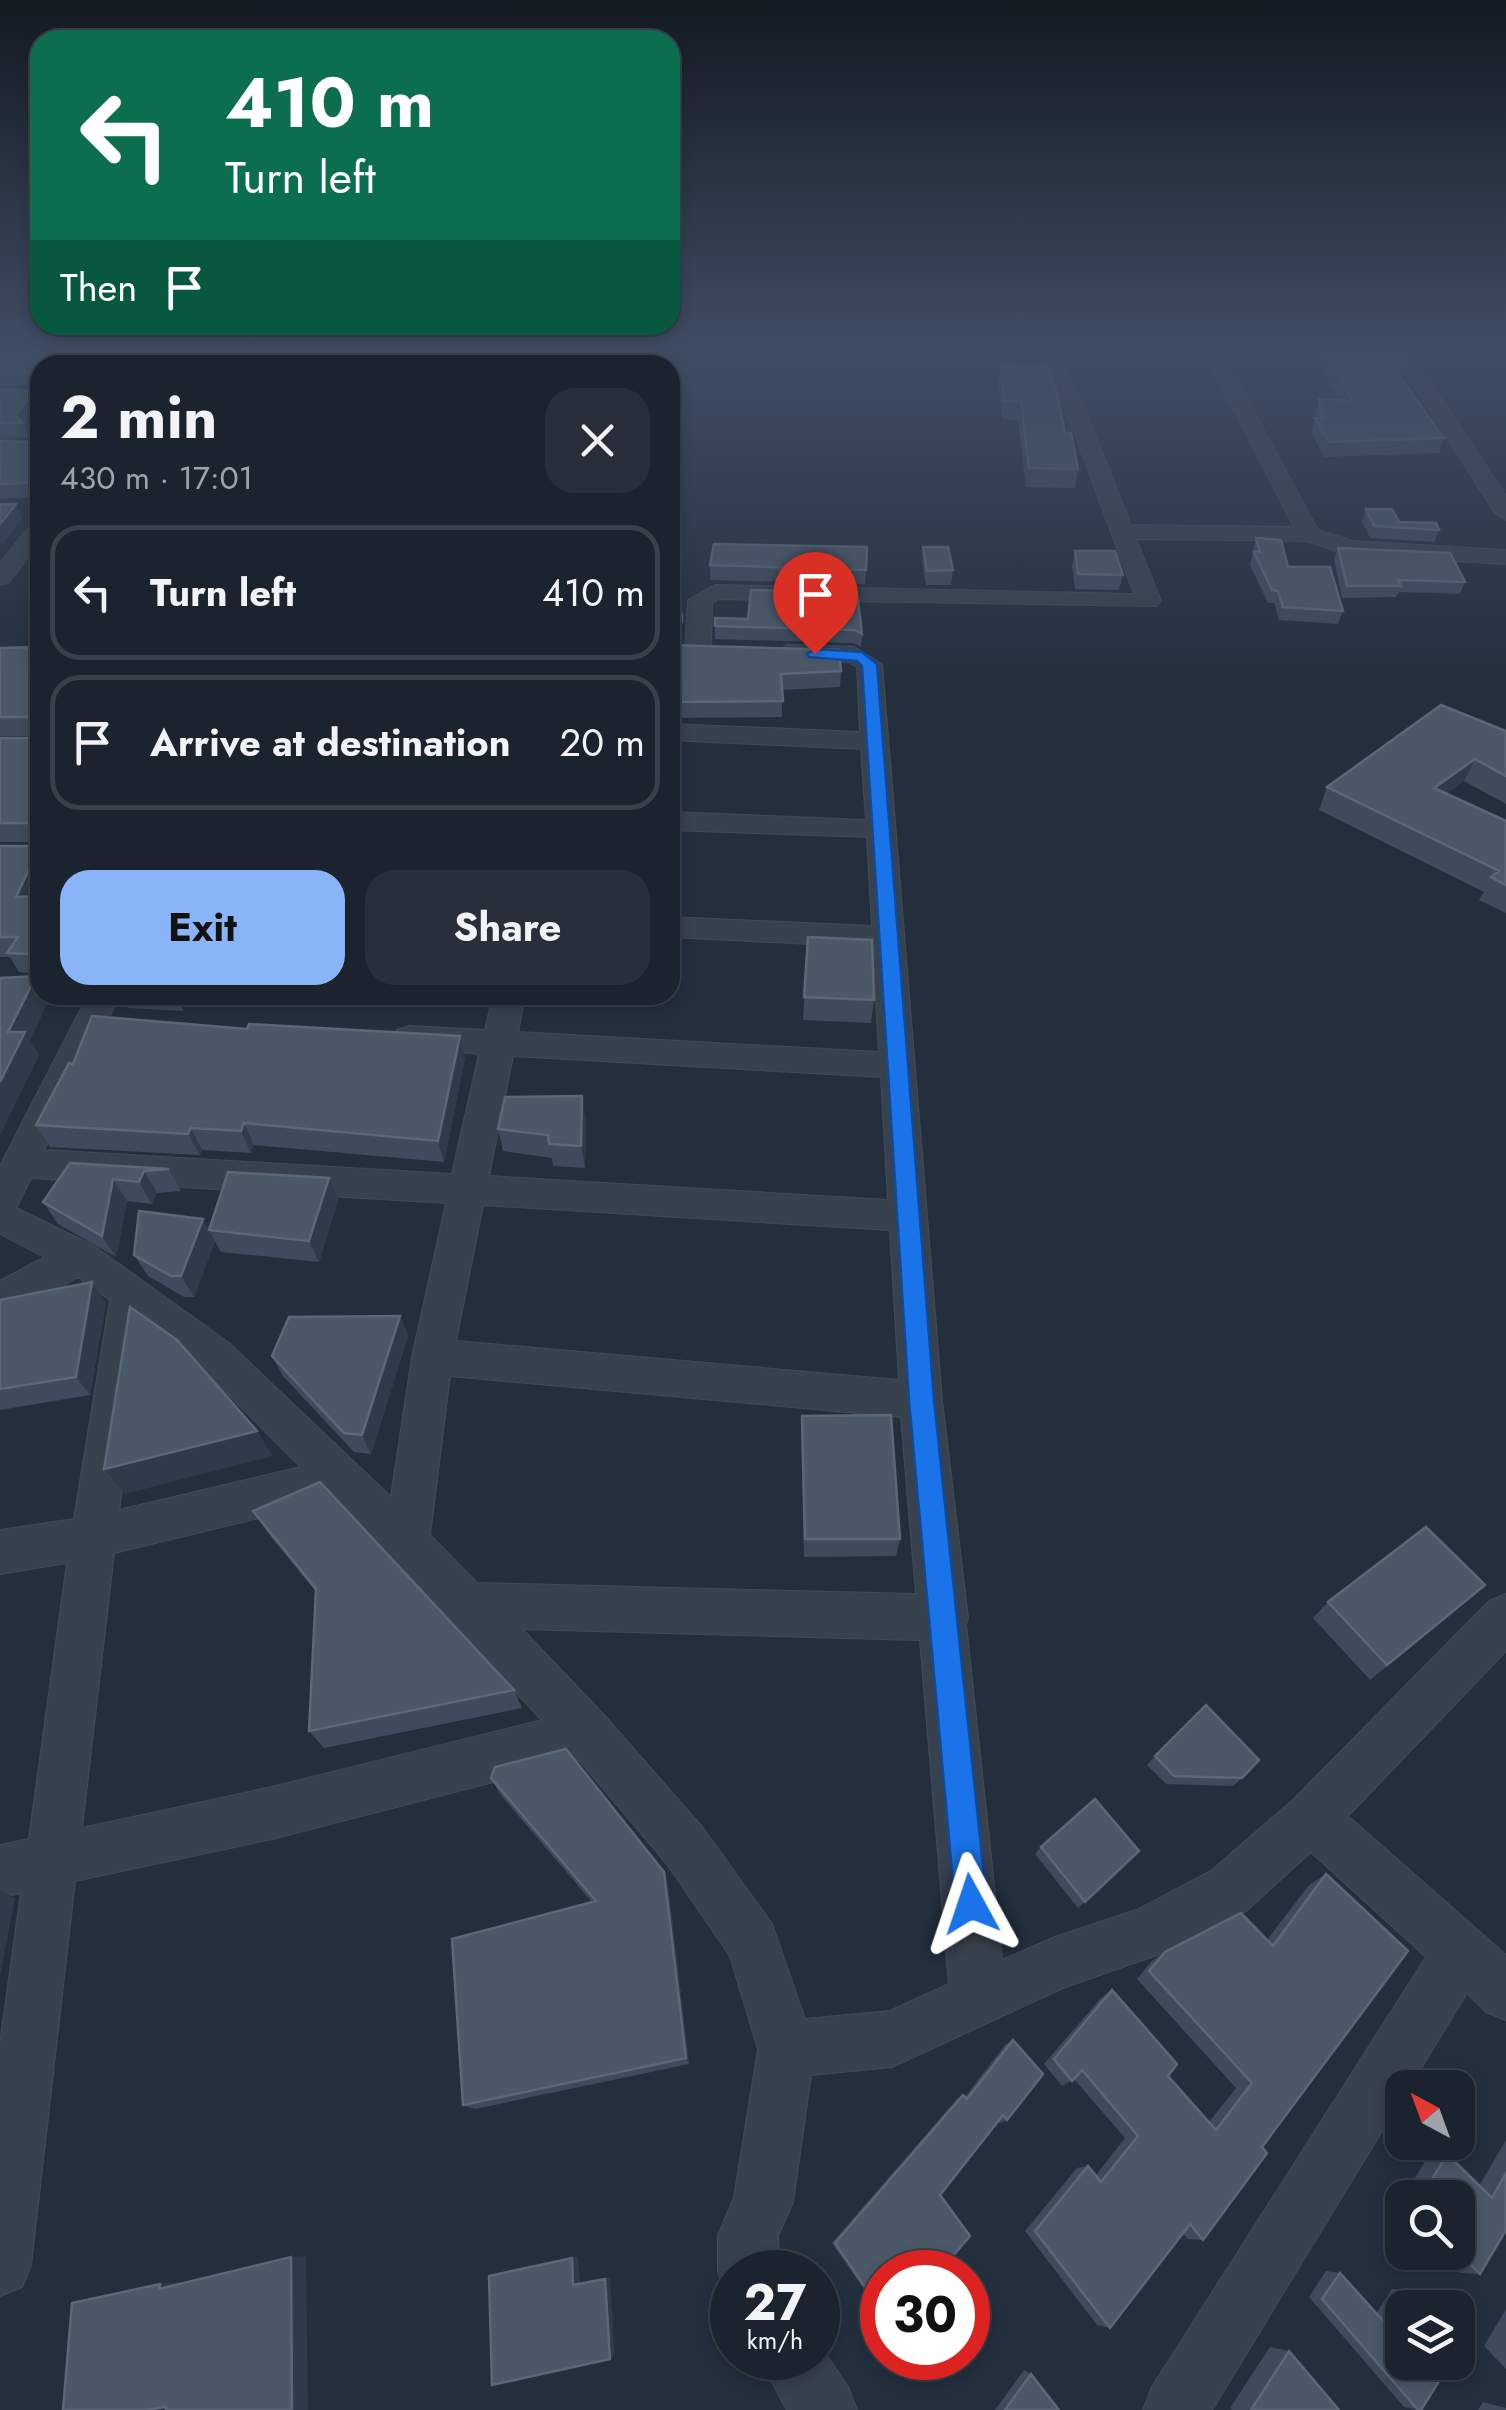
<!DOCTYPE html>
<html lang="en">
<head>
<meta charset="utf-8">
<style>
  :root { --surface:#1b232e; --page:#282f3a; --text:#f1f3f6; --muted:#a0a4aa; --line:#39404a; --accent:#8ab4f8 }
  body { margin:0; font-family:Jost,sans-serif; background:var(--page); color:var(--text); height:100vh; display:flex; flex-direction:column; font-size:38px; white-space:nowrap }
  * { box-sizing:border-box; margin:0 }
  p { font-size:32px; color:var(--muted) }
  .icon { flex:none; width:55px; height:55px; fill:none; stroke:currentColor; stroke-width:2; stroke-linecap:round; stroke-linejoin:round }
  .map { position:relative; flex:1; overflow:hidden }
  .details { position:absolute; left:30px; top:355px; width:650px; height:650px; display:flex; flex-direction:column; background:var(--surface); border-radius:30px; box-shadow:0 5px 15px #0003,0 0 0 2px var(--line) }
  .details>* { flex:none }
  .hud { position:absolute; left:30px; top:30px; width:650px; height:305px; border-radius:30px; box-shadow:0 5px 15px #0003,0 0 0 2px var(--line); background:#0b6e4f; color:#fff; overflow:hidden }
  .needle { width:65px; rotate:319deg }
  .controls { position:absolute; left:1385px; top:2070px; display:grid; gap:20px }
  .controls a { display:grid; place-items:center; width:90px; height:90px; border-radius:20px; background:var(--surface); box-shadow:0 5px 15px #0003,0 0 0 2px var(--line); font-size:50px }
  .speed { position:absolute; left:710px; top:2250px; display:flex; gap:20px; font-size:50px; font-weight:700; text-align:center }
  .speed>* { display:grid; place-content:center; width:130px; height:130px; border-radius:50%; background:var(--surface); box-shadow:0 5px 15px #0003,0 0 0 2px var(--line); line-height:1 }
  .speed small { font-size:25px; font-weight:400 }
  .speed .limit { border:15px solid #d22; background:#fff; color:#111 }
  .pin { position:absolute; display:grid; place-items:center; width:85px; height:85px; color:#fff; margin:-102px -42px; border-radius:50% 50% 50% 0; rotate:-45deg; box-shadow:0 0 10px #0007 }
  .pin .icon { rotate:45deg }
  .me { position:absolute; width:110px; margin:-55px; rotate:355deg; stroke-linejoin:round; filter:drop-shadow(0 0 8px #0008) }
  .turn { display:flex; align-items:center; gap:35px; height:210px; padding:0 30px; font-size:45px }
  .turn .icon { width:130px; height:130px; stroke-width:2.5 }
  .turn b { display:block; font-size:70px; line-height:85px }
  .then { display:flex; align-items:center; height:95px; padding:0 30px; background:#0003; gap:20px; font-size:38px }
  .round { display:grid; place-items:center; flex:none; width:105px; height:105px; border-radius:30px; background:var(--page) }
  .overview { display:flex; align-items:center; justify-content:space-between; height:170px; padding:0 30px }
  h1 { font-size:60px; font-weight:700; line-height:75px }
  .button { display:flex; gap:20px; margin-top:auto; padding:20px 30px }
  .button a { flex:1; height:115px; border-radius:30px; background:var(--accent); color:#111; font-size:40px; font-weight:700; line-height:115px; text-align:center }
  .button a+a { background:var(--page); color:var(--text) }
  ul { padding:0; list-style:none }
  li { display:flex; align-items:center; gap:30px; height:135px; margin:0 20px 15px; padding:0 10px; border:5px solid var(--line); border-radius:30px }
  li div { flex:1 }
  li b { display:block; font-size:38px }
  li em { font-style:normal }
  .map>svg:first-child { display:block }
</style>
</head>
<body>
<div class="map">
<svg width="1506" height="2410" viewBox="0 0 1506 2410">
  <rect width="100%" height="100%" fill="#242f3e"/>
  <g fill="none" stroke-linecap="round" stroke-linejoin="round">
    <defs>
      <path id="minor" d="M57,347h353l1,5 154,1 16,3 6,9 -187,-2 -7,-2 -1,-6 -326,-3z
        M1037,347h18l33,69 43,109 163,2 -93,-180h18l99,183 34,11 154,9v14l-157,-9 -42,-14 -171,-2 25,62 -4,5 -438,-7 -7,4 -1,47 -4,5h-18l-4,-5 3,-50 27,-15 419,9 -66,-178z
        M1389,347h18l99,149v24l-11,-7z
        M0,389l40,1v12l-40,-1z
        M40,521v22l-32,40 -8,2v-22l32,-40z
        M787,645l67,2 28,17 60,736 26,218 -2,6 36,336 53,-23 84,-28 72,-38 82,-71 196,-199 17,-7v57l-158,165 158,139v65l-20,-8 -19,-19 -58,95h-7v10l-190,312h-69l9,-23 274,-430 -115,-105 -65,59 -28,11 -47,28 -108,38 -171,79 -81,8 -18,127 -15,34 2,36h-48v24l-5,-2 -9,-22v-37l16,-37 24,-149 -28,-93 -63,-92 -88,-104 -307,79 -197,42 -44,384 -9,22 -22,9v-252l21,-151 -21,4v-52l29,-6 38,-276 -67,11v-44l74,-11 36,-219 -32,-23 -46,27 -32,9v-32l45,-24 -45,-23v-68l88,-171h32l-76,155 408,24 27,-120 -82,-8 -5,-8 5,-8 12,-4 76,4 8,-35h32l-7,37 361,20 -6,-105 -203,-10v-20l202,9 -5,-89 -197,-7v-18l196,8 -5,-71 -191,-9v-16l190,8 -3,-65 -9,-5 -70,-4 -4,-5zM513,1056l368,21 7,123 -399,-24zM31,1178l415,25 -34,154 -21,140 -162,-154 -135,-97 -78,-38zM483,1205l407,25 9,150 -443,-39zM146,1327l55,40 100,100 -182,43zM450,1376l451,41 15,177 -439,-11 -47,-48zM334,1500l208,220 -270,67 -190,41 32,-275zM522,1629l398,11 29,344 -59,27 -85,8 -33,-95 -69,-96 -98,-112z
        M818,2343l30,44 9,23h-70l-28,-52h59z"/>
    </defs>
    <use href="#minor" stroke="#414a57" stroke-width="2"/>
    <use href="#minor" fill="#38414e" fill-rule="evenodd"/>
  </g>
  <path fill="#3f4b5c" d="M1277,347h120l10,21 -5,11 42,59 -5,15 -115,4 -13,-25 4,-14v-4l4,-15 20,1 -27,-51 -32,1z
    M0,355l80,1 -7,9h-33v27l-2,-6h-38z
    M1000,365l52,19 13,49 13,36 -3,19 -49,-1 -8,-67 -16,-1 -4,-36z
    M0,390l35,1 5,15 -16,20 5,11 -29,1z
    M40,437v60l-40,2v-58l34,1z
    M1366,509l33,13 40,8 -5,12 -64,-4 -8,-17z
    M1256,538l32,29 55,44 -5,13 -59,-4 -5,-17h-6l-18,-38z
    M867,547l-2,37 -155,-4v-15z
    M923,547l30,23 -2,15h-25l-4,-23z
    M1338,548l127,34 -5,12 -61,-2 -3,5 -54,1 -8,-39z
    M1075,551l48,24 -4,15 -44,-1 -3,-23z
    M670,569l11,16 -5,29h6v24h-12z
    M857,593l5,41 -1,13 -7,-4 -139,-4v-21l33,1z
    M670,645l171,26 -1,16 -58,3v27l-112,1z
    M40,647v241l-4,8h4v99h7l2,4 -19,41 9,15 -39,80 35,-159 -2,-3 -14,-1 -9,-15h-10v-111h32v-4h-32v-104h33v-2h-33v-88z
    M1506,731v73l-42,-23 -18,13 60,27v92l-27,-13 5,-8 -165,-82 8,-23z
    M808,937l66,63 -3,23 -68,-3z
    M121,995h91l-3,6 -26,5v5l-55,-3z
    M311,995h68l-3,10h-61z
    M434,995h33l-3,12 -27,-1z
    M465,1058l-21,104 -190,-17 -3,8 -49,-3 -2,5 -150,-8 -14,-22z
    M586,1119l-1,49 -32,-2 -1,-8 -49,-7 -5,-22z
    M70,1163l99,6 12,22 -24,2 -5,11 -25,-3 -11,56 -58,-33 -15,-22z
    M329,1178l9,22 -19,62 -98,-10 -6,-11 -21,56h-10l-36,-21 -14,-21 75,-25z
    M0,1300l106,2 -16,93 -90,15z
    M400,1316l8,20 -37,118 -17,-2 -71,-76 -11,-20z
    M802,1416l98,123 -4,17 -92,1 -3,-122z
    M253,1511l261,179 8,18 -198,40 -15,-17 7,-139 -48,-59z
    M1328,1602h138l-96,78 -57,-62z
    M1155,1756l87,22 -9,8 -67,-2 -19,-19z
    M491,1778l177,107 21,179 -214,45 -12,-4 129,-203 -92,-108z
    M1041,1847l98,4 -61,57 -43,-54z
    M1326,1874l-64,273 -59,93 -15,-1 -5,-5 -73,94 -13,-3 -72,-94 52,-63 11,-2 8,9 29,-37 -51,-59 -12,7 -18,-22 57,-66 11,-8 56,86 41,46 27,-34 -99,-109 15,-18 13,-9 102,-12 42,-55z
    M1013,2040l-6,80 -7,3 -2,-2 -116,151v43l-50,-72 125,-144 6,-4 2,2 40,-52z
    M1506,2140v90l-26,44 -20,-1 -20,-21h18v-54h-55l25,-42 19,-2 32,32z
    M1402,2198v16l-5,-6z
    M1326,2271l14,2 36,41 16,-25 16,2 13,119 -17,-3 -95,-110z
    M1506,2309v60l-22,-23z
    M1270,2347l19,4 50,59h-107l-2,-2z
    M1024,2370l7,4 28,36h-64z
    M1483,2402l23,6v2h-28z"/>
  <path fill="#2f3b4b" d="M71,347h6l3,9 -7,9h-17z
    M35,391l5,15 -16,20 -1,-3 -8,-7z
    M16,504l6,16 -20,25 -2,-5v-16z
    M680,569l1,16 -6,37 -2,-8z
    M1475,759l-11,22 -41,30 11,-23z
    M40,846v42l-13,28 -11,-19z
    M36,976l4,6v13h7l2,4 -19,41 9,15 -39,80v-53l8,-50z
    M176,995h36l-3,6 -26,5v5z
    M461,995h6l-3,12z
    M460,1036l5,22 -21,104 -6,-21z
    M582,1096l4,23 -1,49 -4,-22z
    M244,1123l10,22 -3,8 -10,-22z
    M191,1128l11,22 -2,5 -12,-21z
    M144,1171l13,22 -5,11 -13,-22z
    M329,1178l9,22 -19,62 -10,-21z
    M113,1179l14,22 -11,56 -14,-21z
    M203,1219l12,22 -21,56 -13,-21z
    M92,1282l14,20 -16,93 -14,-18z
    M400,1316l8,20 -37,118 -9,-19z
    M257,1431l16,25 -148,38 -21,-25z
    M664,1872l4,13 21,179 -3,-6z
    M0,1891l15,7 -15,78z
    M306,2256l2,154h-16l-1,-153z
    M578,2257l2,26 -7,2 -1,-27z
    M610,2277l5,77 -5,5 -5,-80z
    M180,2282l-1,5 -20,2 1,-5z"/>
  <path fill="#4b5868" stroke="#5c6777" stroke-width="2.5" d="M28,347h43l-15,18h-16v20l-2,2 -3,-15h-35v-17h18z
    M1323,347h74l10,21 -14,-1 51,71 -115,4 -14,-24h8l-4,-19 33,2z
    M398,353l41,1 -5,11h-41z
    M1000,365l49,2 3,17h3l10,49h6l7,36 -49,-1 -8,-67h-17z
    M0,390l35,1 -20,25 8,7h-23z
    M38,435l2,2v45l-40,2v-43l34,1z
    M0,504h16l-16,20z
    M1366,509h26l7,13 37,1 3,7 -65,-4z
    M1256,538l25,2 7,27h42l13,44 -60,-4 -5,-16 -6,-1 -18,-38h6z
    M714,544l153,3 -1,23 -156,-5z
    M923,547h25l5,23 -26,1z
    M1338,548l112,5 15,29 -67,-2 3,6h-54z
    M1075,551h40l8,24 -45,-1z
    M670,569h10l-7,45h9v8l-12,1z
    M751,590l106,3 5,41 -7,-4 -140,-4v-8l33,1z
    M670,645l169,5 2,21 -60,3 2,27 -113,1z
    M40,647v199l-24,51 24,-1v76h-8l-1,-18 -24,-1 11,-16h-18v-91h32v-23h-32v-85h33v-21h-33v-69z
    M1441,705l65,26v45l-31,-17 -41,29 72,33v64l-15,-8 8,-6 -172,-84z
    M808,937l64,3 2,60 -70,-3z
    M36,976l-28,56h17l-25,50v-104z
    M92,1016l155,13 2,-5 211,12 -22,105 -194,-18 -3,8 -50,-3 -3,6 -152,-9 33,-62 4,1z
    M582,1096l-1,50 -32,-2 -1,-9 -50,-6 7,-32z
    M70,1163l99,6 -25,2 -5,11 -26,-3 -11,57 -59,-34z
    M228,1172l101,6 -20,63 -100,-11z
    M139,1211l64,8 -22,57h-10l-37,-21z
    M92,1282l-16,95 -76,12v-89z
    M130,1307l47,33 80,91 -153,38z
    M400,1316l-38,119 -18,-2 -72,-77 17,-39z
    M891,1415l9,124h-95l-3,-123z
    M320,1482l194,208 -205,41 7,-142 -63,-78z
    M1426,1527l59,58 -98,80 -59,-63z
    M1206,1705l53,55 -17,18 -68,-2 -19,-20z
    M566,1749l98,123 22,186 -223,47 -11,-166 144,-38 -105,-123 4,-11z
    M1095,1799l44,52 -54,51 -44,-55z
    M1326,1874l82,77 -146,196 5,6 -64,87 -13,-16 -80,104 -75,-97 53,-65 13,16 37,-46 -56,-66 -10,11 -18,-22 58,-69 65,74 -9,12 48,54 36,-47 -103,-112 16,-19 76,-39 32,33z
    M1013,2040l30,34 -36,46 -4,-5 -63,80 30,41 -31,36h-57v40l-47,-69 128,-148 4,4z
    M1447,2154l45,44 14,-25v57l-26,44 -22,-23v-53h-37z
    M291,2257l1,153h-126v-3l-21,3h-82l9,-107 88,-19 -1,5z
    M572,2258l1,27 32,-6 5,80 -118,26 -3,-109z
    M1340,2273l46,51 22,-33 15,17h-21v54h49l-30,48h-3l-96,-111z
    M1289,2351l50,59h-88z
    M1031,2374l28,36h-54z"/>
  <linearGradient id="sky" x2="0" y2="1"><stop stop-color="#141a22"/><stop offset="0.51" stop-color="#3f4d63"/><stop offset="1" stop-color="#3f4d63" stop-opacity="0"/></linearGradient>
  <rect width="1506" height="684" fill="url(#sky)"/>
  <path fill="#1a73e8" stroke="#114b97" stroke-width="2.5" d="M815,649l47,3 15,12 57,736 53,504 -5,11 -11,5 -12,-5 -4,-11 -46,-504 -47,-734 -5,-5 -48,-4 -2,-3z"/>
</svg>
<div class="controls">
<a><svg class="needle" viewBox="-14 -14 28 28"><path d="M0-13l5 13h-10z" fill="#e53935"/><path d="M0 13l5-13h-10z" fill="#a0a4aa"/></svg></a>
<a><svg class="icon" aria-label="search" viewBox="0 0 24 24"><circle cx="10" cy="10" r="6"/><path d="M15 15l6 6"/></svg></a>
<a><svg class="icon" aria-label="layers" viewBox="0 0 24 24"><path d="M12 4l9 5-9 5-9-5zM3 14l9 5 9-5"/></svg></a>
</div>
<div class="speed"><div>27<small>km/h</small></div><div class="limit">30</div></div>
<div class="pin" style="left:815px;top:654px;background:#d93025"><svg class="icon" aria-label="arrive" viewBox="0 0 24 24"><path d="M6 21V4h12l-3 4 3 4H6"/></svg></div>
<svg class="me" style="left:971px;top:1904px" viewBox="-20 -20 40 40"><path d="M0-17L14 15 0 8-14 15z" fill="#1a73e8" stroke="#fff" stroke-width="4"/></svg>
<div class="hud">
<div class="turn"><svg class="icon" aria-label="left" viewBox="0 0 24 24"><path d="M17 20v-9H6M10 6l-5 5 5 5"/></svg><div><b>410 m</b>Turn left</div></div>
<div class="then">Then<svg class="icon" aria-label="arrive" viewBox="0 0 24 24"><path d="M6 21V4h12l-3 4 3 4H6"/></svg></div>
</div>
<section class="details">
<div class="overview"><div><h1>2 min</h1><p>430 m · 17:01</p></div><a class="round"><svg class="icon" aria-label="close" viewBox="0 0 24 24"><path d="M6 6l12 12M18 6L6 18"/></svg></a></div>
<ul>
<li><svg class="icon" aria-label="left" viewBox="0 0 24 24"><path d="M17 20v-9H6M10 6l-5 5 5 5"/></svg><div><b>Turn left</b></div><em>410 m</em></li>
<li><svg class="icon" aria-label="arrive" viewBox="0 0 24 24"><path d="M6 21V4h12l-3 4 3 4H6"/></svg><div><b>Arrive at destination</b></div><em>20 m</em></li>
</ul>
<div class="button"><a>Exit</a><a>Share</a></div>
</section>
</div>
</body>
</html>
